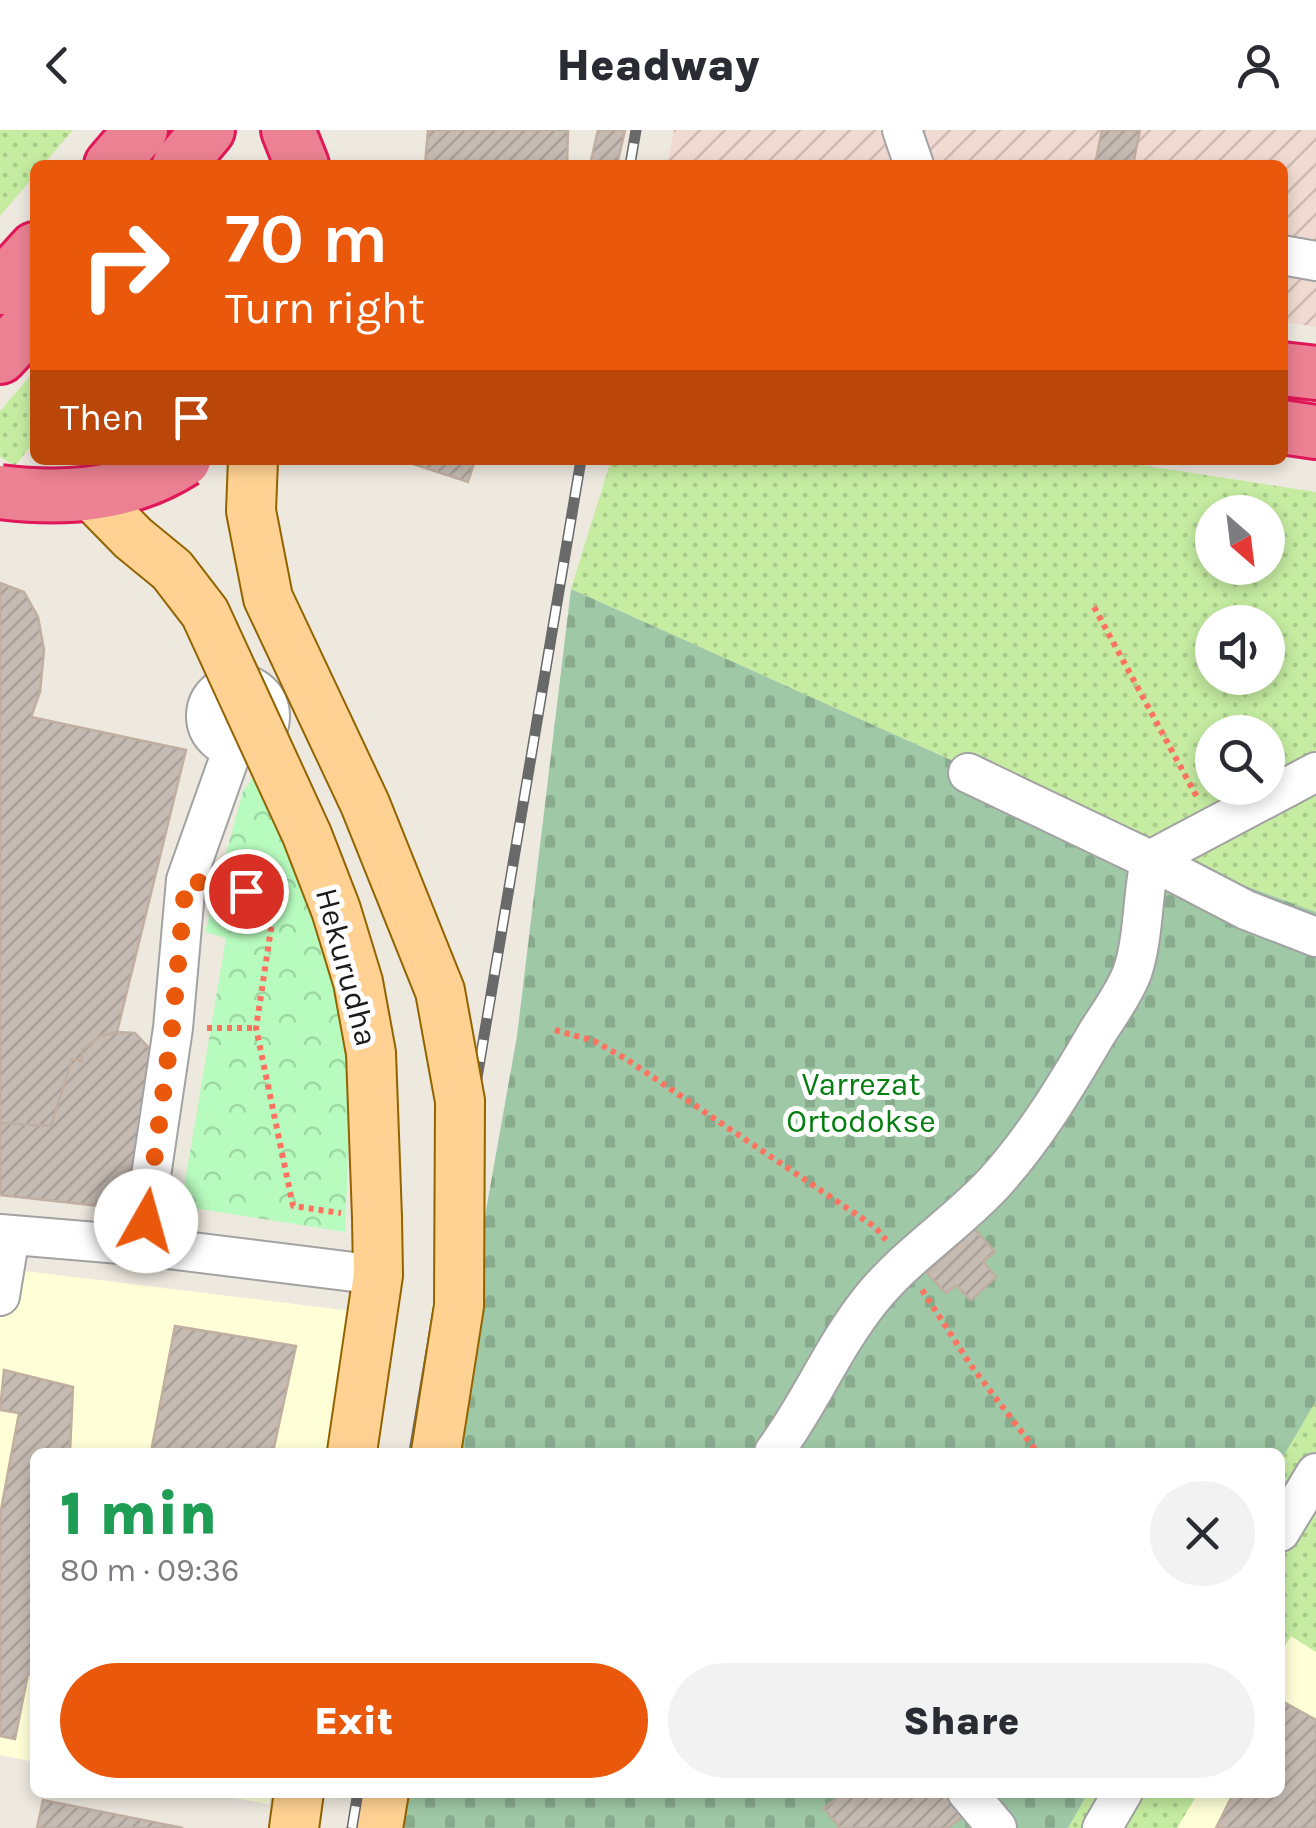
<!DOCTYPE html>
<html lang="en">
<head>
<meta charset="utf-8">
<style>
  :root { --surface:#fff; --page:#f2f2f3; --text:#2b2b33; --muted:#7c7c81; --accent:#ea580c }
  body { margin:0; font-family:Karla,sans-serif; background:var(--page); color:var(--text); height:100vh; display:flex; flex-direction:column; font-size:38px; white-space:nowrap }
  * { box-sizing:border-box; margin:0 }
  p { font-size:32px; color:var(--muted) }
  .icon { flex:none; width:55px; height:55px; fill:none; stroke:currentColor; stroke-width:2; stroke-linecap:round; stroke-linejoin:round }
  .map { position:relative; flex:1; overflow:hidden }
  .drawer { position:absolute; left:30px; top:1318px; width:1255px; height:350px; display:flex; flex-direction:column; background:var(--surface); border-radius:15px; box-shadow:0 5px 15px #0003 }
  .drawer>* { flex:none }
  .banner { position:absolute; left:30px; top:30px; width:1258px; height:305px; border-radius:15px; box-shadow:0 5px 15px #0003; background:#ea580c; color:#fff; overflow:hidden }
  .needle { width:65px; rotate:152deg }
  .controls { position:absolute; left:1195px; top:365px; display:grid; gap:20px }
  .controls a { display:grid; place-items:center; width:90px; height:90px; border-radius:50%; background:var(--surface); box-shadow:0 5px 15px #0003; font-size:50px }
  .pin { position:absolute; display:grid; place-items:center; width:85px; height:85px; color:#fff; margin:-42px; border:5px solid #fff; border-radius:50%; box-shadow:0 2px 10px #0007 }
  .me { position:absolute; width:110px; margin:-55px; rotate:7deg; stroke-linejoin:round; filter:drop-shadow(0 0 8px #0008) }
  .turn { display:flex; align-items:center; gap:35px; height:210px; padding:0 30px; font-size:45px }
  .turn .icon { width:130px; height:130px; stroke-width:2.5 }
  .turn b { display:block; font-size:70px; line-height:85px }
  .then { display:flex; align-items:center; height:95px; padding:0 30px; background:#0003; gap:20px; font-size:38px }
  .round { display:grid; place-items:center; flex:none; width:105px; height:105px; border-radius:52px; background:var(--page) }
  .headline { display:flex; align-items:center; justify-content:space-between; height:170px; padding:0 30px }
  h1 { font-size:60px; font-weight:800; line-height:75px; color:#1e9e55 }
  .cta { display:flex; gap:20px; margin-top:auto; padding:20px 30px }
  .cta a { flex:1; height:115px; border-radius:60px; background:var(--accent); color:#fff; font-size:40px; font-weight:800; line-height:115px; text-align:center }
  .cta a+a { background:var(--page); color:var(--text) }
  header { display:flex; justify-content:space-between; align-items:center; height:130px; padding:0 30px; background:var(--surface); font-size:45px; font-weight:800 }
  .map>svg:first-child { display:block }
</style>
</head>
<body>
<header><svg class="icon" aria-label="back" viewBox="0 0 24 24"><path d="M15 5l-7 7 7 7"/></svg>Headway<svg class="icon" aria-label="person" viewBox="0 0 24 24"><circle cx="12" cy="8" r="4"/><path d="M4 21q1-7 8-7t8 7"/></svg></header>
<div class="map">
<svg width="1316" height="1698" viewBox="0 0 1316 1698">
  <defs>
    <pattern id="military-furrows" width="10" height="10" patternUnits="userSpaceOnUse" patternTransform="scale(2.5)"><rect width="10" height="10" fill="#f1dad1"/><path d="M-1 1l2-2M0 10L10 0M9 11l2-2" fill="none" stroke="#cebab3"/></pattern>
    <pattern id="grass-dots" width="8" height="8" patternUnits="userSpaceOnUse" patternTransform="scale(2.5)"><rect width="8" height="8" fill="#c5eca1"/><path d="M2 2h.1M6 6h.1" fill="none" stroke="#a9ca8a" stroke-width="1.8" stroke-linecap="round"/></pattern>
    <pattern id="cemetery-stones" width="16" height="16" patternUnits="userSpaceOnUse" patternTransform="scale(2.5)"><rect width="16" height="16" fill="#9fc8a6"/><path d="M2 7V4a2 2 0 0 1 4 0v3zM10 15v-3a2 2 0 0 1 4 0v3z" fill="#88ab8e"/></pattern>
    <pattern id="park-crowns" width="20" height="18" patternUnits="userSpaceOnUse" patternTransform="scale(2.5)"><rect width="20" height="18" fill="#b7fcbe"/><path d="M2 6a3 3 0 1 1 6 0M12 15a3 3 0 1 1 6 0" fill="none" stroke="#9dd7a3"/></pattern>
    <pattern id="building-hatch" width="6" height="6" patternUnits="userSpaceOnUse" patternTransform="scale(2.5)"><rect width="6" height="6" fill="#c5bbb3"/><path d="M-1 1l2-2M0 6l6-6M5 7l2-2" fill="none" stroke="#a9a099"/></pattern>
  </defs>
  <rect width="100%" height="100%" fill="#eee9df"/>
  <path fill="#feffd7" d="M0,1138l352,43 -24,141h-293v310l-35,-7z
    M1291,1506l25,16v176h-139l21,-35 82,-1v-138z
    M205,1663l66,-1v1l-2,11z"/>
  <path fill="url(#military-furrows)" d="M674,0h642v197l-33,-5 -1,-157h-615z"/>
  <path fill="url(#grass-dots)" fill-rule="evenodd" d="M0,0h73l-30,35h-8v10l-35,41z
    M35,240v71l-20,25 -15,-9v-46z
    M611,330h498l207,32v420l-147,-54 -598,-269zM1212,382h56v56h-56zM1212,492h56v56h-56zM1212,602h56v56h-56z
    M1316,1271v251l-25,-16 -11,18v-192z
    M1088,1663h110l-21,35h-109z"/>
  <path fill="url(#cemetery-stones)" d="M571,459l598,269 147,54v489l-36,61v-10h-837l74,-416z
    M383,1663h705l-20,35h-691z"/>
  <path fill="url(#park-crowns)" d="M253,647l8,5 48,107 31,116 11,81 -6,146 -164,-26 45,-268 -21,-6 38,-141z"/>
  <path fill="url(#building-hatch)" stroke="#c0afa1" stroke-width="2.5" d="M428,0h140l-1,35h-142z
    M598,0h27l-8,35h-27z
    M1102,0h38l-7,35h-38z
    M401,330h74l-7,22z
    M0,453l24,9 14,25 6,33 -4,42 -9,25 155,33 -69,282 -16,4 -10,7 -9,7v11l-10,-2 -21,67 -51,-3z
    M117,902l18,1 13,14 5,14 -7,114 -14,-1 -4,35 -128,-14v-72l51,3 21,-67 10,2v-11l9,-7 10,-7z
    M974,1099l21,23 -12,10 13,15 -25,23 -15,-15 -10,8 -19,-20z
    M175,1196l121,20 -23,106h-122z
    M4,1240l69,17 -3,65h3h-38v223l-7,-1 -13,65 -15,-3v-221l19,-102 -19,-3z
    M1282,1571l34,19v108h-100l18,-36h46z
    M845,1662h110l15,18 -22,18h-108l-16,-20z
    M43,1670l140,28h-146z"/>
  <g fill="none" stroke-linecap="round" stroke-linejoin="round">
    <defs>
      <path id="minor" d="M902,0l12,35
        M1282,125l34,6
        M206 586a32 32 0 1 1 64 0a32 32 0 1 1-64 0Z
        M968,643l182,87 166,-88
        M0,1104l144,12 234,29
        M144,1116l4,-50 25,-168 13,-148 47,-132
        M0,1166l10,-61
        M774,1322c36,-48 59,-106 98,-154 36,-44 83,-73 122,-115 41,-45 72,-97 103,-150 12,-19 27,-39 35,-60 12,-35 10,-76 18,-113l96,50 70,27
        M1280,1402l36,-59
        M967,1662l30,36
        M1102,1698l21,-36"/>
      <path id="major" d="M352,1322l26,-177 -1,-57
        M294,1698l5,-36
        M378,1698l6,-36"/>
      <path id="highway" d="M288,0l14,35
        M111,35l30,-35
        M179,35l29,-35
        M0,158l35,-39
        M0,227l35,-38
        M1282,239l34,4
        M1282,297l34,5"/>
    </defs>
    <use href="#minor" stroke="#a2a2a2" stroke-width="42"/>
    <use href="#major" stroke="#926400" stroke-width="52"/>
    <use href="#highway" stroke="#e0185a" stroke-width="58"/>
    <path stroke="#ff725f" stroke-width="6" stroke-dasharray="5 5" stroke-linecap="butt" d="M1094,477l104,192
      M218,756l58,10 -20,132 37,178 48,7
      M207,898h49
      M555,900l39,11 32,18 249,168 11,13
      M922,1160l50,77 65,85"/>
    <use href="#minor" stroke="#fff" stroke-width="38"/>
    <use href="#major" stroke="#ffd293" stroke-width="48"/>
    <use href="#highway" stroke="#eb8193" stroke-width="52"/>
    <defs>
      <path id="rail" d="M630,35l6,-35
        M414,1322l167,-992
        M352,1698l6,-36"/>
    </defs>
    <use href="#rail" stroke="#696969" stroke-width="11"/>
    <use href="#rail" stroke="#fff" stroke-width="8" stroke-dasharray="22" stroke-linecap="butt"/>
    <defs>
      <path id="major-bridge" d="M253,330l-2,51 17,87 97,206 75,187 20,110 -1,205 -23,146
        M89,363l44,45 39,32 33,43 102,222 29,75 22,72 13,71 6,165"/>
      <path id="highway-bridge" d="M0,362c64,8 128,4 184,-32"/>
    </defs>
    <use href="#major-bridge" stroke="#926400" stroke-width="52" stroke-linecap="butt"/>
    <use href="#highway-bridge" stroke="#e0185a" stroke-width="58" stroke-linecap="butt"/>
    <use href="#major-bridge" stroke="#ffd293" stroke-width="48"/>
    <use href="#highway-bridge" stroke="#eb8193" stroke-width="52"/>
  </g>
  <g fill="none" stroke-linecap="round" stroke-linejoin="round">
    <path stroke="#ea580c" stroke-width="18" stroke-dasharray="0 32.4" d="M146,1091l26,-193 14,-148 60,11"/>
  </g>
  <g text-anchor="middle" stroke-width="10" stroke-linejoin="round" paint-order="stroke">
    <g font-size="32" fill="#1b1b1b" stroke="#fff">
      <text transform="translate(347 837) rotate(75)" y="11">Hekurudha</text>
    </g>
    <g font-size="32" fill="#047e10" stroke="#fff">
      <text x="861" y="965">Varrezat<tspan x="861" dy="37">Ortodokse</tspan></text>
    </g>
  </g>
</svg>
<div class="controls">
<a><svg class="needle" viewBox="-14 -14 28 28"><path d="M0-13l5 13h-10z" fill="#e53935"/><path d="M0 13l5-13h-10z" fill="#7c7c81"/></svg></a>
<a><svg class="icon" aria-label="sound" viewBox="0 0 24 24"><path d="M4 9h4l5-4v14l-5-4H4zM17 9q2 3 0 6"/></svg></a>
<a><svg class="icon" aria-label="search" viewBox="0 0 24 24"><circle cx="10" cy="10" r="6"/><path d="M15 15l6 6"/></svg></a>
</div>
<div class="pin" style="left:246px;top:761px;background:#d93025"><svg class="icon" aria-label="arrive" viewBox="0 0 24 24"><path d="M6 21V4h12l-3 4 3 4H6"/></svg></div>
<svg class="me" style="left:146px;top:1091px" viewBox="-20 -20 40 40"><circle r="19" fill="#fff"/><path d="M0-13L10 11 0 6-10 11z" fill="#ea580c"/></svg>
<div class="banner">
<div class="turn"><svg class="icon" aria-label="right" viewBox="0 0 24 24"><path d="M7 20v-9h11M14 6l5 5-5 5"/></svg><div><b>70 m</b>Turn right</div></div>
<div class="then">Then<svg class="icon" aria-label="arrive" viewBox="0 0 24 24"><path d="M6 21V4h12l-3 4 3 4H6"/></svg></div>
</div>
<section class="drawer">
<div class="headline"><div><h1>1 min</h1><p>80 m · 09:36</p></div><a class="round"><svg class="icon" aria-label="close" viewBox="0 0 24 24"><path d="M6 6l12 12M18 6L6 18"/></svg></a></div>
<div class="cta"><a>Exit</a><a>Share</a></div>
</section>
</div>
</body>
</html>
